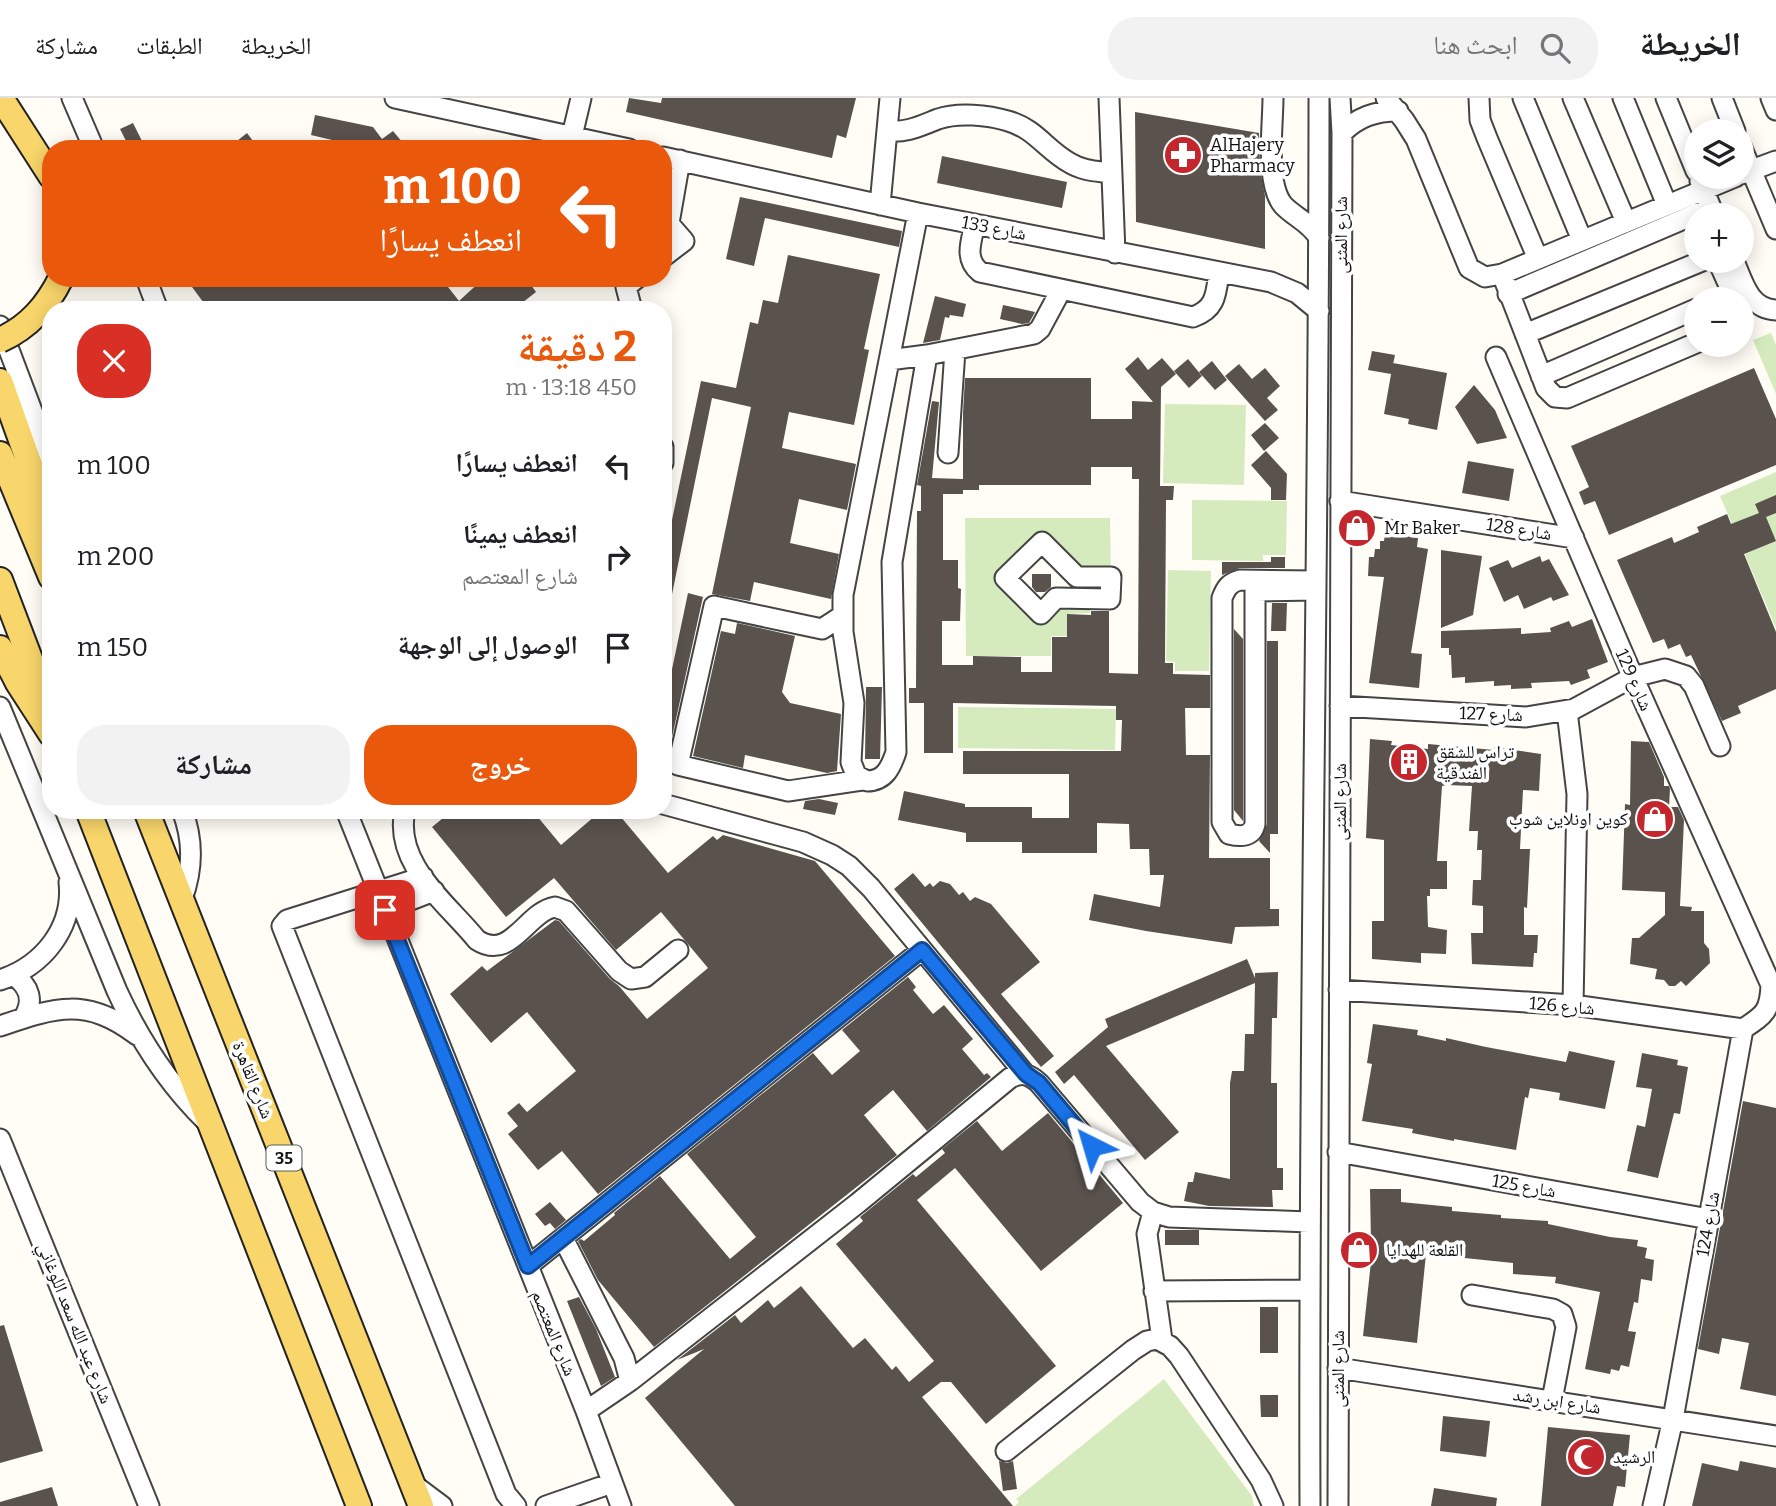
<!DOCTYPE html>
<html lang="ar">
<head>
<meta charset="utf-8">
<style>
  :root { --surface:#fff; --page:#f2f2f2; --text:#202124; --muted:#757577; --line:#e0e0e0; --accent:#ea580c }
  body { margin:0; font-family:Bitter,"Noto Naskh Arabic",serif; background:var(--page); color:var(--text); direction:rtl; height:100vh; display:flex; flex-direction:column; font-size:26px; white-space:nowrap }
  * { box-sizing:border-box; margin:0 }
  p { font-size:23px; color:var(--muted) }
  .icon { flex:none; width:38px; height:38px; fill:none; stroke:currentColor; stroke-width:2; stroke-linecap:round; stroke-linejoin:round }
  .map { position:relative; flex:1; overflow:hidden; direction:ltr }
  .sheet { position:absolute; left:42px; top:203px; width:630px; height:518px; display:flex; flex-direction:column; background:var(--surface); border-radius:28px; box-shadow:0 4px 18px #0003; direction:rtl }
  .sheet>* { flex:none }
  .hud { position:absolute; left:42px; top:42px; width:630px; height:147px; border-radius:28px; box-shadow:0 4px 18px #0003; direction:rtl; background:#ea580c; color:#fff; overflow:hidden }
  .buttons { position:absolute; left:1684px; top:21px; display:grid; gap:14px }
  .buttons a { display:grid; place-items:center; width:70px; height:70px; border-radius:50%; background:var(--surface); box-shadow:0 4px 18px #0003; font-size:35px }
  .pin { position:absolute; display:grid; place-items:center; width:60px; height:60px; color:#fff; margin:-30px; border-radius:14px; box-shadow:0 4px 10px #0006 }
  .me { position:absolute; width:77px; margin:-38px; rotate:320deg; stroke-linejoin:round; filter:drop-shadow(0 0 5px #0008) }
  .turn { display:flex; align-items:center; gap:24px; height:147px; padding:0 35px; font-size:32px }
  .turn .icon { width:91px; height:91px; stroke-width:2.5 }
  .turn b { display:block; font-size:49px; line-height:60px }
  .round { display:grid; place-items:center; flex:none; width:74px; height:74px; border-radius:28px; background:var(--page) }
  .summary { display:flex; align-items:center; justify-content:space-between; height:119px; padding:0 35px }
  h1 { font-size:42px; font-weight:700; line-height:52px; color:var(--accent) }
  .cta { display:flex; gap:14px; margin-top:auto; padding:14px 35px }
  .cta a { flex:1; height:80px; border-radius:28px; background:var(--accent); color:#fff; font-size:28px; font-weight:700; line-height:80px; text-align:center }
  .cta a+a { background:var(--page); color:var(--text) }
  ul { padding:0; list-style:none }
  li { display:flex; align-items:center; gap:21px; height:91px; padding:0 35px }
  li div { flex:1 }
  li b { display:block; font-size:26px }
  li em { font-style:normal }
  header { display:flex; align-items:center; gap:42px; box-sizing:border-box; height:98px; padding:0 35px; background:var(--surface); border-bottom:2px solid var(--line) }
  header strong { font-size:33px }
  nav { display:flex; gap:38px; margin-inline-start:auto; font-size:24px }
  .search { width:490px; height:63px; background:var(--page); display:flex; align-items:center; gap:18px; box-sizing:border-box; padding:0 24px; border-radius:28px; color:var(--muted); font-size:26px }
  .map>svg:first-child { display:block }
</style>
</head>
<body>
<header>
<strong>الخريطة</strong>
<div class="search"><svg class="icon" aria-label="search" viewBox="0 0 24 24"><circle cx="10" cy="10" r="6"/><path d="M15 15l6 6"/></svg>ابحث هنا</div>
<nav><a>الخريطة</a><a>الطبقات</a><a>مشاركة</a></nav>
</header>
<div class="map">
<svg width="1776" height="1408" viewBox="0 0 1776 1408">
  <rect width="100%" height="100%" fill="#fffdf5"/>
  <path fill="#d5ebbd" d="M1771,235l5,12v49l-23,-54z
    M1165,306l81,1 -2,80 -81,-2z
    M1776,374v156l-56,-132z
    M1192,402l95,1 -1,54h-23v6l-71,-1z
    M965,420h145l1,59h-34l-35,-35 -37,36 36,36 15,-16h34v15l-23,1v22h-16v20h-85z
    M1168,472l43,1 -2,100h-34v-9l-9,-1z
    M958,609l158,2 -1,41 -157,-2z
    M1164,1281l88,117 2,10h-239l4,-4 -3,-3z"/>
  <path fill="#5a524d" d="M629,0l32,5 1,-5h194l-10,40 -9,-3 -5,23 -206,-46z
    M1135,14l124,21 1,36 5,27v53l-129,-27z
    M315,17l58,12 9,12 11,-8 15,18h-65l6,-5 -38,-9z
    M133,25l13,26h-16l-10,-20z
    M247,35l12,16h-32z
    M942,58l125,26 -5,26 -125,-25z
    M740,99l162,34 -3,16 -134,-29 -11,48 -28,-7z
    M788,157l92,19 -16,75 5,1 -15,75 -65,-13 -7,36 74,16 -9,46 -48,-11 -9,44 49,11 -8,45 -77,-17 -4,19 -38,-7 39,-187 -39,-9 -42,206h-7v-41l38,-182 35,7 14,-66 8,2 5,-24 15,3z
    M204,180h237l18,23 25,-23h42l10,14 -23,18h-304l-17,-23z
    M935,198l31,8 -3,13 -13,-2 -1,3 -4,-1 -5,23 -17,3z
    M1003,207l32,7 -1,2 -5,9 -7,1 -22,-5z
    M1372,253l23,4 -4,19 -23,-4z
    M1138,259l10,13 14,-12 14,16 -15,13 -1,99h14l-1,14h-7l-1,163h8v11l37,1v33h-25l1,47h24l-1,103h61v51h9v17l-44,1 -3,17 -86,-13 -57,-11 5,-26 66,13 4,-32h-14l-1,-26h-19l-1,-25 -32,-1v30h-75v-11h-56v-9l-68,-13 6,-29 61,13v3h67v11h37v-44h-106v-23h158l1,-31h-6v-14l-163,-3v50h-29v-50h-15v-15h7l1,-177h4v-25l-4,-1 15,-84 7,1 -7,76 31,1v15h-20v66h15v28l3,1 -1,32h-18v44h31v-9l48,1v15h31v-35h15v-23l24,1v-4h18v62l29,1 1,-195h-7v-12h-41v18h-112v5h-16v-77l2,-35h126v41h41v-18l21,1 -28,-33z
    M1188,261l14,17 -13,12 -15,-17z
    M1212,263l15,19 -12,10 -16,-18z
    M1393,265l54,10 -10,57 -29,-6 1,-5 -25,-5z
    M1239,266l13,15 13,-11 15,18 -13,12 11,12 -13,11 -40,-45z
    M1754,270l22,51v46l-167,70 -14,-34 -11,4 -5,-13 10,-5 -18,-41z
    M1474,287l21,25 12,28 -30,6 -22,-37z
    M1265,325l14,15 -15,13 -13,-16z
    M1266,353l21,23 -1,26h-15v-12l-20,-23z
    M1468,363l46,8 -5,32 -47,-8z
    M1776,397v18l-10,4 10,24 -32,13 32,78v57l-38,17 3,7 -19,8 -31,-66 -5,2 -6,-13 -12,5 -4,-10 -11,4 -36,-83 55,-23 2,6 25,-11 -2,-5 30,-13 4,10 28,-11 -4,-9z
    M1385,435l33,5 -1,9 11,2 -17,104 11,1 -3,34 -50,-5 15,-106 -16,-1 1,-19h5l1,-8h5v-8h4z
    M1441,452l41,6 -9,59 -32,13z
    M1540,458l2,6 7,-3 20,36 -16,6 -2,-4 -27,12 -6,-14 -14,7 -15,-34 19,-8 4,8z
    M1271,459h14v11h-45l-18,7v-13h49z
    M1032,476h19v13l-6,5h-9l-4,-5z
    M688,495l15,4 -35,158 -5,-1v-62l4,1z
    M1272,505h15l-1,28h-15z
    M1592,521l16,43 -21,8 3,8 -19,7 -2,-4 -38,2 1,5 -21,1v-4l-17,1v-5l-29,2v-6l-13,1 -1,-23h-2v-7h-8v-17l80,-3v6l30,-2 -1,-4 19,-7 3,6z
    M737,525l58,13 -13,56 8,11 51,11 -4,57 -10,2 -82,-18 -2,13 -50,-12 28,-125 14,3z
    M1234,531l9,10v182l-9,-11z
    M1267,543h11v193h-8v19l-11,-12 8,-17z
    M866,589h16l-2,72h-15z
    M1370,641l22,2 -1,4 37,4v-5l66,6v-3l47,7 -2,37 -16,-1 -3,59h10l-3,59 -3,-1v28h14l-1,18h-3l-1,14 -61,-3 -1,-31h12v-27l-11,-1 1,-25h8l1,-30h-5l1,-19h-9l3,-45 -25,-1 -5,1 -5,75h10v28h-17v7h-3l1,31 19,3 -1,24 -25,-1v10l-49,-4v-38h12v-81l-18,-2z
    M1631,643l18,1 15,35v9h5l1,3 -1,18h9l6,13 -4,86 12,1 -1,4h13v32l5,6 1,14 -24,23 -5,-5 -6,5h-6l-5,-6 -9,-1 2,-10 -27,-5 2,-26h7l26,-23v-23l-43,-2 3,-86 5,1z
    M819,701l19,4 -3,12 -32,-6 2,-8z
    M453,712h79l29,35 41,-35h13l53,63 45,-37 4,4 6,-5 92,26 80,95 -297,238 -36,-43 -24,19 -30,-36 10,-8 -11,-13 12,-10 8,9 49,-41 -49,-59 -36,31 -41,-49 32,-28 5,5 68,-51 4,1 51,58 9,7 28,33 61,-51 -47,-56 -45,38 -62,-72 -48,39 -74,-90z
    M913,775l12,14 5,-4 3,4 7,-6 10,3 9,11 4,-3 7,9 5,-4 16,7 49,58 -39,32 53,62 -13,11 -147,-178z
    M1247,861l8,19v-5l23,-1 -1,46h-5l-1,65h6v85h6v22h-11l1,17 -64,-1 -25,-5 4,-19h5l2,-10 35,7v-96l2,-12h12l1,-37h9l1,-51 -149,63 73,86 -34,28 -71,-85 -10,9 -9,-12 53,-45 -3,-8z
    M908,879l8,10 -3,3 20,24 11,-9 29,34 -11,10 22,26 3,-2 4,4 -64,54 -34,-41 -29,25 33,40 -243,192 -56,-67 -20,-39 3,-2 3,2 31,-26 -1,-2 46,-37 70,83 26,-22 -69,-83 126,-101 19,22 28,-24 -18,-21z
    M1373,926l45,6 -1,5 29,6v-3l40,9 80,15 3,-11 46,10 -10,48 -46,-9 1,-7 -30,-5 -2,10 -3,-1 -9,53 -62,-11v2l-42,-8 1,-4 -51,-8 10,-57 -5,-1z
    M1642,955l36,7 -1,5 11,2 -8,47 -6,-1 -16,65 -31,-7 10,-46 8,2 7,-38 -16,-2z
    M1743,1003l33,7v288l-36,-7 9,-46 -27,-5 -3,16 -21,-5z
    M1048,1015l75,90 -82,68 -86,-103 -38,32 139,166 -70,58 -35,-42h-10l-19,15 91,109h-278l-90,-108 59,-49 -27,11 58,-45 6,8 27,-23 6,8 27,-22 52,62 12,-10 27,32 4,-4 13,16 25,-21 -98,-117 27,-23 -3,-4 53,-43 3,3 29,-24 -3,-4 35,-28 25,30z
    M1370,1091h31v13l51,5v4l49,4v3l47,3v3l62,13 28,3 -1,6 10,2 -2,10 9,2 -2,21 -11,-2 -3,24 -4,-1 -6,29 8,1 -7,35 -8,-2 -2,6 -8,-2 -1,5 -25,-5 15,-77 -45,-9 1,-6 -43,-3v-11l-87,-9 -9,89 -54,-7 10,-93h-2z
    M550,1104l16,18 -11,9 -5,-6 -5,3 -10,-12z
    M1165,1132h34v15h-34z
    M579,1199l17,32 19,48 -14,9 -34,-85z
    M1260,1209h18v46h-18z
    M4,1227l39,126 -43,12v-137z
    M1260,1297h18v22h-17z
    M1443,1318l47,5 -4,36 -46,-6z
    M1548,1329l82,8 -5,52 -8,-1 -4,20h-72z
    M999,1363l8,2 6,-2 4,28 -14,2z
    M1740,1363l36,7v38h-84l10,-43 36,8z
    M52,1389l6,19h-58v-4z
    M1434,1390l63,10 -1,8h-65z"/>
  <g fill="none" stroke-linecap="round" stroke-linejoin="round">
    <defs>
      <path id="minor" d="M72,0l22,51
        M395,0l234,51
        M1109,0l6,155
        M1273,0c0,28 -8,85 10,107 11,12 27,17 36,33
        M1386,0l18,22 12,19 53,129 16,9 17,-3 233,-97
        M1479,0l1,22 7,18 51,121
        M1523,0l59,142
        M1573,0l53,124
        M1623,0l44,107
        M1666,0l30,73
        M1722,0l13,33
        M1771,0l5,12
        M887,33c20,2 33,-5 51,-12 20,-7 50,-4 70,2 28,8 38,29 62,42 13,8 27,8 41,10
        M1342,35c16,-16 33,-22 56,-22
        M572,38l9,-38
        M1741,48l35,83
        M663,59l255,56 353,69 26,11 22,18
        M1741,76l35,-13
        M1700,83l14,34
        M880,107l10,-107
        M918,115l-75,382v37l11,71 -3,59 5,13 11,6c18,0 24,-14 29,-29l-4,-190 35,-207
        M663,119l21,24 -21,16
        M669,125l11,-63
        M975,126c-4,18 -11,35 5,48l213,45c23,-8 23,-23 26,-45
        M1718,163l17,38
        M1734,163c9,21 15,48 42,49
        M1502,176l44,114 9,9 12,1 129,-55
        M146,180l12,32
        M1508,196l190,-81
        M632,212l-6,-23 11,-9
        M0,228l51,135
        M1525,236l177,-73
        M889,262l38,-5 107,-21 6,-5 21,-39
        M1541,278l155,-67
        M663,349v16
        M948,355l7,-103
        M1340,403l234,37
        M1042,444l35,35h34l-1,22 -54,-1 -15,16 -36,-36z
        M1316,492l-61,1v233c-3,13 -14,13 -26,10l-7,-12v-224c4,-10 7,-15 18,-18l76,1
        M842,518l-20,13 -108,-23 -36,159 110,26 74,-11
        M1340,608l186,11 48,-8 59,-32 32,-8 21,7 8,10 26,60
        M0,609l117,284c23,50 51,93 90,131
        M1567,613l10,83 -4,211
        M663,706l140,38 29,13 17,11 22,22 154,186
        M182,712c12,31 11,59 0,89
        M346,712l240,601 35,95
        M405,712c-12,54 42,93 72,130 34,22 49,-28 78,-33l11,4 53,60 12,8 14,-2 33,-27
        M423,779l-136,43 -5,6 224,568 10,12
        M385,812l49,-19
        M13,877c17,11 21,26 11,42
        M0,882c43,-14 74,-52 69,-98
        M1339,892l234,15 170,24c21,-14 27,-17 28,-44l-138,-308 -137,-320
        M0,928c56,-19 87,-29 137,9
        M0,1041l149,367
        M1338,1054l371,67
        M1153,1114l-6,22 15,106
        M563,1140l61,120 6,23 -44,30
        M528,1168l394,-316
        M1154,1193l155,-1
        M1472,1197l81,14 9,5 4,13 -14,73
        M1338,1270l438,68
        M630,1283l228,-178 152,-125c12,-6 19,-4 29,5l101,119 13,10 16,5 140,5
        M1006,1353l127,-101 14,-9 10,-2 13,7 9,10 82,124 12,26
        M414,1387l28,21
        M546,1408l66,-23
        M1310,1408c-2,-469 9,-939 9,-1408
        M1338,1408l4,-1373 -2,-35
        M1653,1408l20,-87 70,-390"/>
      <path id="major" d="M1,0l50,78
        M0,283l51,143
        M0,356l51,123
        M0,482l51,134
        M0,550l18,35 33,51
        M88,712l271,696
        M146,712l275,696"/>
    </defs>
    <use href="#minor" stroke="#444" stroke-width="23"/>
    <use href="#major" stroke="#222" stroke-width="28"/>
    <use href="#minor" stroke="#fff" stroke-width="19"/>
    <use href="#major" stroke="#f9d66b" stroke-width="24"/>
    <defs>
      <path id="major-bridge" d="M0,242c29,-13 47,-34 61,-62"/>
    </defs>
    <use href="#major-bridge" stroke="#222" stroke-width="28" stroke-linecap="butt"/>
    <use href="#major-bridge" stroke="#f9d66b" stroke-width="24"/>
  </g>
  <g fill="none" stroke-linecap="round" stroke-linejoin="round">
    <defs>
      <path id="route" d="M385,812l143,356 394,-316 104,124 13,9 53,63"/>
    </defs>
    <use href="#route" stroke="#114b97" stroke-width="18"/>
    <use href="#route" stroke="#1a73e8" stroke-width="12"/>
  </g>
  <defs>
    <symbol id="pharmacy-disc" viewBox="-11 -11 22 22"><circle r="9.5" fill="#c4262e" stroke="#fff"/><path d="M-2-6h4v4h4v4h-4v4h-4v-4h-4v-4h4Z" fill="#fff"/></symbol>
    <symbol id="shop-disc" viewBox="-11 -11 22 22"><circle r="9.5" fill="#c4262e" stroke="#fff"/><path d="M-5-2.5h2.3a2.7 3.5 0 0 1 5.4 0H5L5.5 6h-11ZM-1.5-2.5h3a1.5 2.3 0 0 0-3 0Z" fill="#fff"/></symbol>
    <symbol id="building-disc" viewBox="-11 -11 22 22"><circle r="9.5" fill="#c4262e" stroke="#fff"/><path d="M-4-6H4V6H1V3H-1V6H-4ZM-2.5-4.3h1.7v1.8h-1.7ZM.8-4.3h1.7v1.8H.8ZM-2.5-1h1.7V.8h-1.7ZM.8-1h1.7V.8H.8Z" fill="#fff"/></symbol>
    <symbol id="mosque-disc" viewBox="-11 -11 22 22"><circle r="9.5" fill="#c4262e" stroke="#fff"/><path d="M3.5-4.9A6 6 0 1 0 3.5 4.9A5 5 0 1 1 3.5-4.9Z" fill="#fff"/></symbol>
  </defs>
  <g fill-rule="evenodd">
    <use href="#pharmacy-disc" x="1161" y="35" width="44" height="44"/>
    <use href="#shop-disc" x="1335" y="408" width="44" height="44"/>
    <use href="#building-disc" x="1387" y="642" width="44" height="44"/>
    <use href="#shop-disc" x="1633" y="699" width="44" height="44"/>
    <use href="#shop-disc" x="1337" y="1130" width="44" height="44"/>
    <use href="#mosque-disc" x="1564" y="1337" width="44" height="44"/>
  </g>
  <g text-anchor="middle" stroke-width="7" stroke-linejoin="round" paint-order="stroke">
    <rect fill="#fff" stroke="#585858" stroke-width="2" x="266.5" y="1047.5" width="35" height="25" rx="5"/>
    <g font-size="16" font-weight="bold" fill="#111">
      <text x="284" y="1066">35</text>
    </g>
    <g font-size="18" fill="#111" stroke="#fff" text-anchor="start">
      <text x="1210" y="53">AlHajery<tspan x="1210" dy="21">Pharmacy</tspan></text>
      <text x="1384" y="436">Mr Baker</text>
      <text x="1436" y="660">تراس للشقق<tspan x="1436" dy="21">الفندقية</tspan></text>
      <text x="1628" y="727" text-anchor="end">كوين اونلاين شوب</text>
      <text x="1386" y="1158">القلعة للهدايا</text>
      <text x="1613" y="1365">الرشيد</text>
    </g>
    <g font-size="18" fill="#111" stroke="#fff">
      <text transform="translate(994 130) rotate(11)" y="6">شارع 133</text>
      <text transform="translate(1341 137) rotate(-90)" y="6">شارع المثنى</text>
      <text transform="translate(1519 431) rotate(9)" y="6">شارع 128</text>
      <text transform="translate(1634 582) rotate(66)" y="6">شارع 129</text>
      <text transform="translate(1491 616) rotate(2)" y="6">شارع 127</text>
      <text transform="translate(1340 704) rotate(-90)" y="6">شارع المثنى</text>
      <text transform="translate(1562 908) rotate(5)" y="6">شارع 126</text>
      <text transform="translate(253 982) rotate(68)" y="6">شارع القاهرة</text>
      <text transform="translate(1524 1088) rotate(10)" y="6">شارع 125</text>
      <text transform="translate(1708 1126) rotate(-80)" y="6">شارع 124</text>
      <text transform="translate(75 1225) rotate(68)" y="6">شارع عبد الله سعد اللوغاني</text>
      <text transform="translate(554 1235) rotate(68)" y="6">شارع المعتصم</text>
      <text transform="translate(1338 1271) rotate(-90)" y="6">شارع المثنى</text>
      <text transform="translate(1557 1303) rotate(9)" y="6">شارع ابن رشد</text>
    </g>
  </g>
</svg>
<div class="buttons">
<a><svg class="icon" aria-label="layers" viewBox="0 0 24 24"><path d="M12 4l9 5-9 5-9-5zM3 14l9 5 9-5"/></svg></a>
<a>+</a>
<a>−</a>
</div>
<div class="pin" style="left:385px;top:812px;background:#d93025"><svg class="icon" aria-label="arrive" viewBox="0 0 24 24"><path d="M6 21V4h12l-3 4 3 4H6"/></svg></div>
<svg class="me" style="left:1092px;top:1048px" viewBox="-20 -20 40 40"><path d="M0-17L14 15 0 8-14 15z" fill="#1a73e8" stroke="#fff" stroke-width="4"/></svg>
<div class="hud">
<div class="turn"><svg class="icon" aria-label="left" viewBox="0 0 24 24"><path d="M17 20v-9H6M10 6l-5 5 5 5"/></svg><div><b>100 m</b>انعطف يسارًا</div></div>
</div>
<section class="sheet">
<div class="summary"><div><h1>2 دقيقة</h1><p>450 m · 13:18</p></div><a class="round" style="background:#d93025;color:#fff"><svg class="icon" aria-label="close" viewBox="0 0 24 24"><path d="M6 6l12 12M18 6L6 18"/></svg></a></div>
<ul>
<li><svg class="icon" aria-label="left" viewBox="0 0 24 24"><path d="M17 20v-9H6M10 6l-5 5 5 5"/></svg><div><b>انعطف يسارًا</b></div><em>100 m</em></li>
<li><svg class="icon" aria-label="right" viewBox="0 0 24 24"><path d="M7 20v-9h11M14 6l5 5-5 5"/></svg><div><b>انعطف يمينًا</b><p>شارع المعتصم</p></div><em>200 m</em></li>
<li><svg class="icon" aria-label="arrive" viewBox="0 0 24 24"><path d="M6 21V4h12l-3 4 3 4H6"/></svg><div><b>الوصول إلى الوجهة</b></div><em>150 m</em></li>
</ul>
<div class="cta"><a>خروج</a><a>مشاركة</a></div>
</section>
</div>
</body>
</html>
